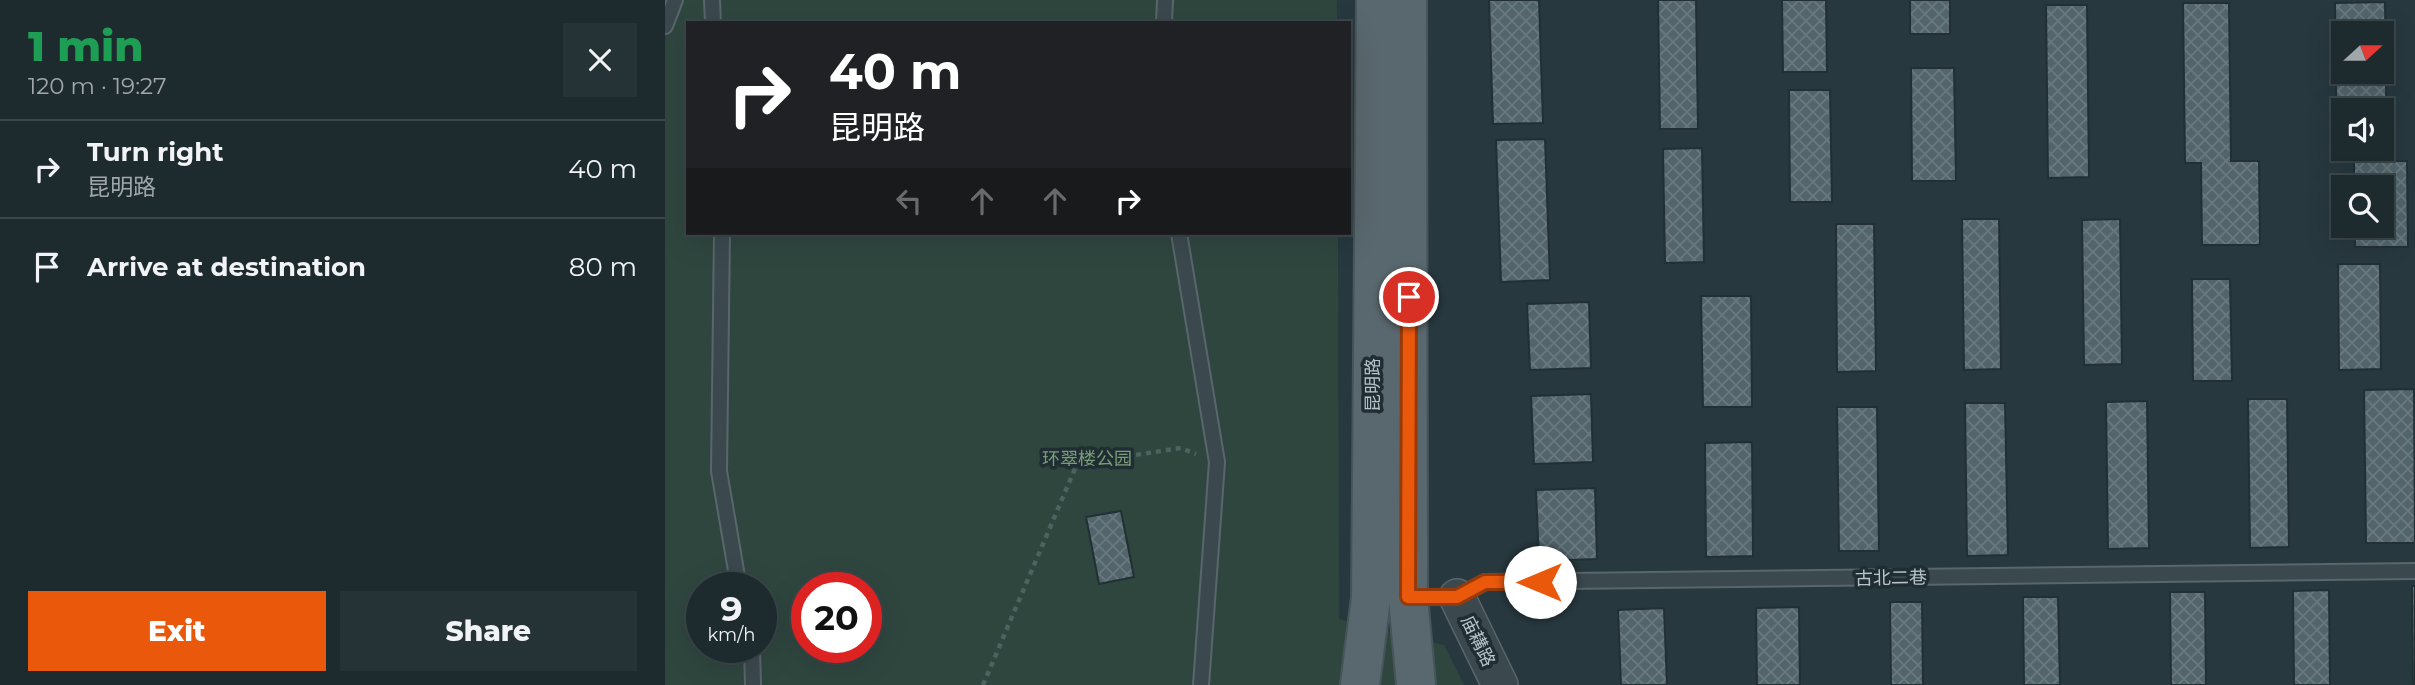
<!DOCTYPE html>
<html lang="en">
<head>
<meta charset="utf-8">
<style>
  :root { --surface:#1d2a2e; --page:#253236; --text:#f1f3f6; --muted:#a0a7aa; --line:#3b464a; --accent:#ea580c }
  body { margin:0; font-family:Montserrat,"Noto Sans SC",sans-serif; background:var(--page); color:var(--text); height:100vh; display:flex; flex-direction:column; font-size:26px; white-space:nowrap }
  * { box-sizing:border-box; margin:0 }
  p { font-size:23px; color:var(--muted) }
  .icon { flex:none; width:38px; height:38px; fill:none; stroke:currentColor; stroke-width:2; stroke-linecap:round; stroke-linejoin:round }
  .map { position:relative; flex:1; overflow:hidden }
  .sheet { display:flex; flex-direction:column; background:var(--surface); width:665px }
  .sheet>* { flex:none }
  .guide { position:absolute; left:21px; top:21px; width:665px; height:214px; border-radius:0px; box-shadow:0 7px 28px #0002,0 0 0 2px var(--line); background:#202124; color:#fff; overflow:hidden }
  .needle { width:46px; rotate:69deg }
  .fabs { position:absolute; left:1666px; top:21px; display:grid; gap:14px }
  .fabs a { display:grid; place-items:center; width:63px; height:63px; border-radius:0px; background:var(--surface); box-shadow:0 7px 28px #0002,0 0 0 2px var(--line); font-size:35px }
  .speed { position:absolute; left:21px; top:572px; display:flex; gap:14px; font-size:35px; font-weight:700; text-align:center }
  .speed>* { display:grid; place-content:center; width:91px; height:91px; border-radius:50%; background:var(--surface); box-shadow:0 7px 28px #0002,0 0 0 2px var(--line); line-height:1 }
  .speed small { font-size:18px; font-weight:400 }
  .speed .limit { border:10px solid #d22; background:#fff; color:#111 }
  .pin { position:absolute; display:grid; place-items:center; width:60px; height:60px; color:#fff; margin:-30px; border:4px solid #fff; border-radius:50%; box-shadow:0 2px 7px #0007 }
  .me { position:absolute; width:77px; margin:-38px; rotate:270deg; stroke-linejoin:round; filter:drop-shadow(0 0 5px #0008) }
  .turn { display:flex; align-items:center; gap:24px; height:147px; padding:0 28px; font-size:32px }
  .turn .icon { width:91px; height:91px; stroke-width:2.5 }
  .turn b { display:block; font-size:49px; line-height:60px }
  .lanes { display:flex; align-items:center; height:66px; padding:0 28px; background:#0003; justify-content:center; gap:35px; direction:ltr }
  .lanes .off { opacity:.35 }
  .round { display:grid; place-items:center; flex:none; width:74px; height:74px; border-radius:0px; background:var(--page) }
  .headline { display:flex; align-items:center; justify-content:space-between; height:119px; padding:0 28px }
  h1 { font-size:42px; font-weight:800; line-height:52px; color:#1e9e55 }
  .primary-button { display:flex; gap:14px; margin-top:auto; padding:14px 28px }
  .primary-button a { flex:1; height:80px; border-radius:0px; background:var(--accent); color:#fff; font-size:28px; font-weight:800; line-height:80px; text-align:center }
  .primary-button a+a { background:var(--page); color:var(--text) }
  ul { padding:0; list-style:none }
  li { display:flex; align-items:center; gap:21px; height:98px; padding:0 28px; border-top:2px solid var(--line) }
  li div { flex:1 }
  li b { display:block; font-size:26px }
  li em { font-style:normal }
  main { display:flex; flex:1; min-height:0 }
  .map>svg:first-child { display:block }
</style>
</head>
<body>
<main>
<section class="sheet">
<div class="headline"><div><h1>1 min</h1><p>120 m · 19:27</p></div><a class="round"><svg class="icon" aria-label="close" viewBox="0 0 24 24"><path d="M6 6l12 12M18 6L6 18"/></svg></a></div>
<ul>
<li><svg class="icon" aria-label="right" viewBox="0 0 24 24"><path d="M7 20v-9h11M14 6l5 5-5 5"/></svg><div><b>Turn right</b><p>昆明路</p></div><em>40 m</em></li>
<li><svg class="icon" aria-label="arrive" viewBox="0 0 24 24"><path d="M6 21V4h12l-3 4 3 4H6"/></svg><div><b>Arrive at destination</b></div><em>80 m</em></li>
</ul>
<div class="primary-button"><a>Exit</a><a>Share</a></div>
</section>
<div class="map">
<svg width="1750" height="685" viewBox="0 0 1750 685">
  <defs>
    <pattern id="building-cross-hatch" width="8" height="8" patternUnits="userSpaceOnUse" patternTransform="scale(1.75)"><rect width="8" height="8" fill="#52656b"/><path d="M0 0l8 8M0 8l8-8" fill="none" stroke="#69797f"/></pattern>
  </defs>
  <rect width="100%" height="100%" fill="#27383e"/>
  <path fill="#2f463f" fill-rule="evenodd" d="M0,0h672v23h-649v210h650l1,386 105,26 20,40h-799zM37,588h59v60h-59zM142,588h59v60h-59z"/>
  <path fill="url(#building-cross-hatch)" stroke="#223036" stroke-width="2" fill-rule="evenodd" d="M824,0h50l4,123 -50,1z
    M993,0h38l2,129h-38z
    M1117,0h44l1,72h-44z
    M1245,0h40v34h-40z
    M1720,2l2,159h20l1,86h-53v-21h27v-39h-28v-25h-17l-2,-159zM1678,33h39v39h-39zM1678,110h39v39h-39z
    M1518,3h46l2,158h28l1,84h-58l-1,-82h-16z
    M1381,5h41l2,172 -41,1z
    M1246,68h43l2,113h-44z
    M1124,90h41l2,112h-42z
    M880,139l5,141 -49,2 -5,-142z
    M1037,148l2,114 -39,1 -2,-114z
    M1297,219h37l2,150 -37,1z
    M1455,219l2,145 -38,1 -2,-145z
    M1171,224h38l2,147 -39,1z
    M1673,264h42l1,105 -42,1z
    M1527,279h38l2,102h-39z
    M1036,296h50l1,111h-49z
    M924,302l2,66 -61,2 -3,-66z
    M1749,389l1,154h-49l-2,-153z
    M926,394l2,68 -59,2 -3,-68z
    M1583,399h39l2,148 -39,1z
    M1482,401l2,147 -41,1 -2,-147z
    M1300,403h40l3,152 -41,1z
    M1172,407h40l2,144h-40z
    M1087,442l1,114 -47,1 -1,-114z
    M930,488l2,71 -58,2 -3,-71z
    M456,511l13,66 -35,7 -13,-67z
    M1747,586h3v99h-2z
    M1664,590l1,95h-36l-1,-94z
    M1505,592h35l1,93h-35z
    M1358,597h35l2,88h-36z
    M1225,602h32l1,83h-32z
    M1134,607l1,78h-43l-1,-77z
    M999,608l3,77h-46l-3,-75z"/>
  <g fill="none" stroke-linecap="round" stroke-linejoin="round">
    <defs>
      <path id="service" d="M47,0l1,23
        M499,23l1,-23
        M0,26l10,-26
        M57,233l-3,238 20,117
        M514,233l38,229 -16,223
        M746,597h46l28,-15 930,-11
        M87,648l1,37"/>
      <path id="tertiary" d="M792,597l43,88"/>
      <path id="primary" d="M742,0l1,597 8,88
        M695,685l11,-87 5,-598"/>
    </defs>
    <use href="#service" stroke="#59666c" stroke-width="18"/>
    <use href="#tertiary" stroke="#59666c" stroke-width="38"/>
    <use href="#primary" stroke="#47555b" stroke-width="42"/>
    <path stroke="#4e625f" stroke-width="4.5" stroke-dasharray="5 5" stroke-linecap="butt" d="M318,685l94,-221 104,-16 15,6"/>
    <use href="#service" stroke="#3b494e" stroke-width="14"/>
    <use href="#tertiary" stroke="#3b494e" stroke-width="35"/>
    <use href="#primary" stroke="#59686e" stroke-width="38"/>
  </g>
  <g fill="none" stroke-linecap="round" stroke-linejoin="round">
    <defs>
      <path id="route" d="M744,297l-1,300h49l28,-15h55"/>
    </defs>
    <use href="#route" stroke="#983908" stroke-width="18"/>
    <use href="#route" stroke="#ea580c" stroke-width="12"/>
  </g>
  <g text-anchor="middle" stroke-width="7" stroke-linejoin="round" paint-order="stroke">
    <g font-size="18" fill="#b7c3c9" stroke="#202e34">
      <text transform="translate(708 385) rotate(-90)" y="6">昆明路</text>
      <text transform="translate(1226 578) rotate(-1)" y="6">古北二巷</text>
      <text transform="translate(813 641) rotate(64)" y="6">庙耩路</text>
    </g>
    <g font-size="18" fill="#799d77" stroke="#202e34">
      <text x="422" y="465">环翠楼公园</text>
    </g>
  </g>
</svg>
<div class="fabs">
<a><svg class="needle" viewBox="-14 -14 28 28"><path d="M0-13l5 13h-10z" fill="#e53935"/><path d="M0 13l5-13h-10z" fill="#a0a7aa"/></svg></a>
<a><svg class="icon" aria-label="sound" viewBox="0 0 24 24"><path d="M4 9h4l5-4v14l-5-4H4zM17 9q2 3 0 6"/></svg></a>
<a><svg class="icon" aria-label="search" viewBox="0 0 24 24"><circle cx="10" cy="10" r="6"/><path d="M15 15l6 6"/></svg></a>
</div>
<div class="speed"><div>9<small>km/h</small></div><div class="limit">20</div></div>
<div class="pin" style="left:744px;top:297px;background:#d93025"><svg class="icon" aria-label="arrive" viewBox="0 0 24 24"><path d="M6 21V4h12l-3 4 3 4H6"/></svg></div>
<svg class="me" style="left:875px;top:582px" viewBox="-20 -20 40 40"><circle r="19" fill="#fff"/><path d="M0-13L10 11 0 6-10 11z" fill="#ea580c"/></svg>
<div class="guide">
<div class="turn"><svg class="icon" aria-label="right" viewBox="0 0 24 24"><path d="M7 20v-9h11M14 6l5 5-5 5"/></svg><div><b>40 m</b>昆明路</div></div>
<div class="lanes"><svg class="icon off" aria-label="left" viewBox="0 0 24 24"><path d="M17 20v-9H6M10 6l-5 5 5 5"/></svg><svg class="icon off" aria-label="ahead" viewBox="0 0 24 24"><path d="M12 20V5M6 11l6-6 6 6"/></svg><svg class="icon off" aria-label="ahead" viewBox="0 0 24 24"><path d="M12 20V5M6 11l6-6 6 6"/></svg><svg class="icon" aria-label="right" viewBox="0 0 24 24"><path d="M7 20v-9h11M14 6l5 5-5 5"/></svg></div>
</div>
</div>
</main>
</body>
</html>
